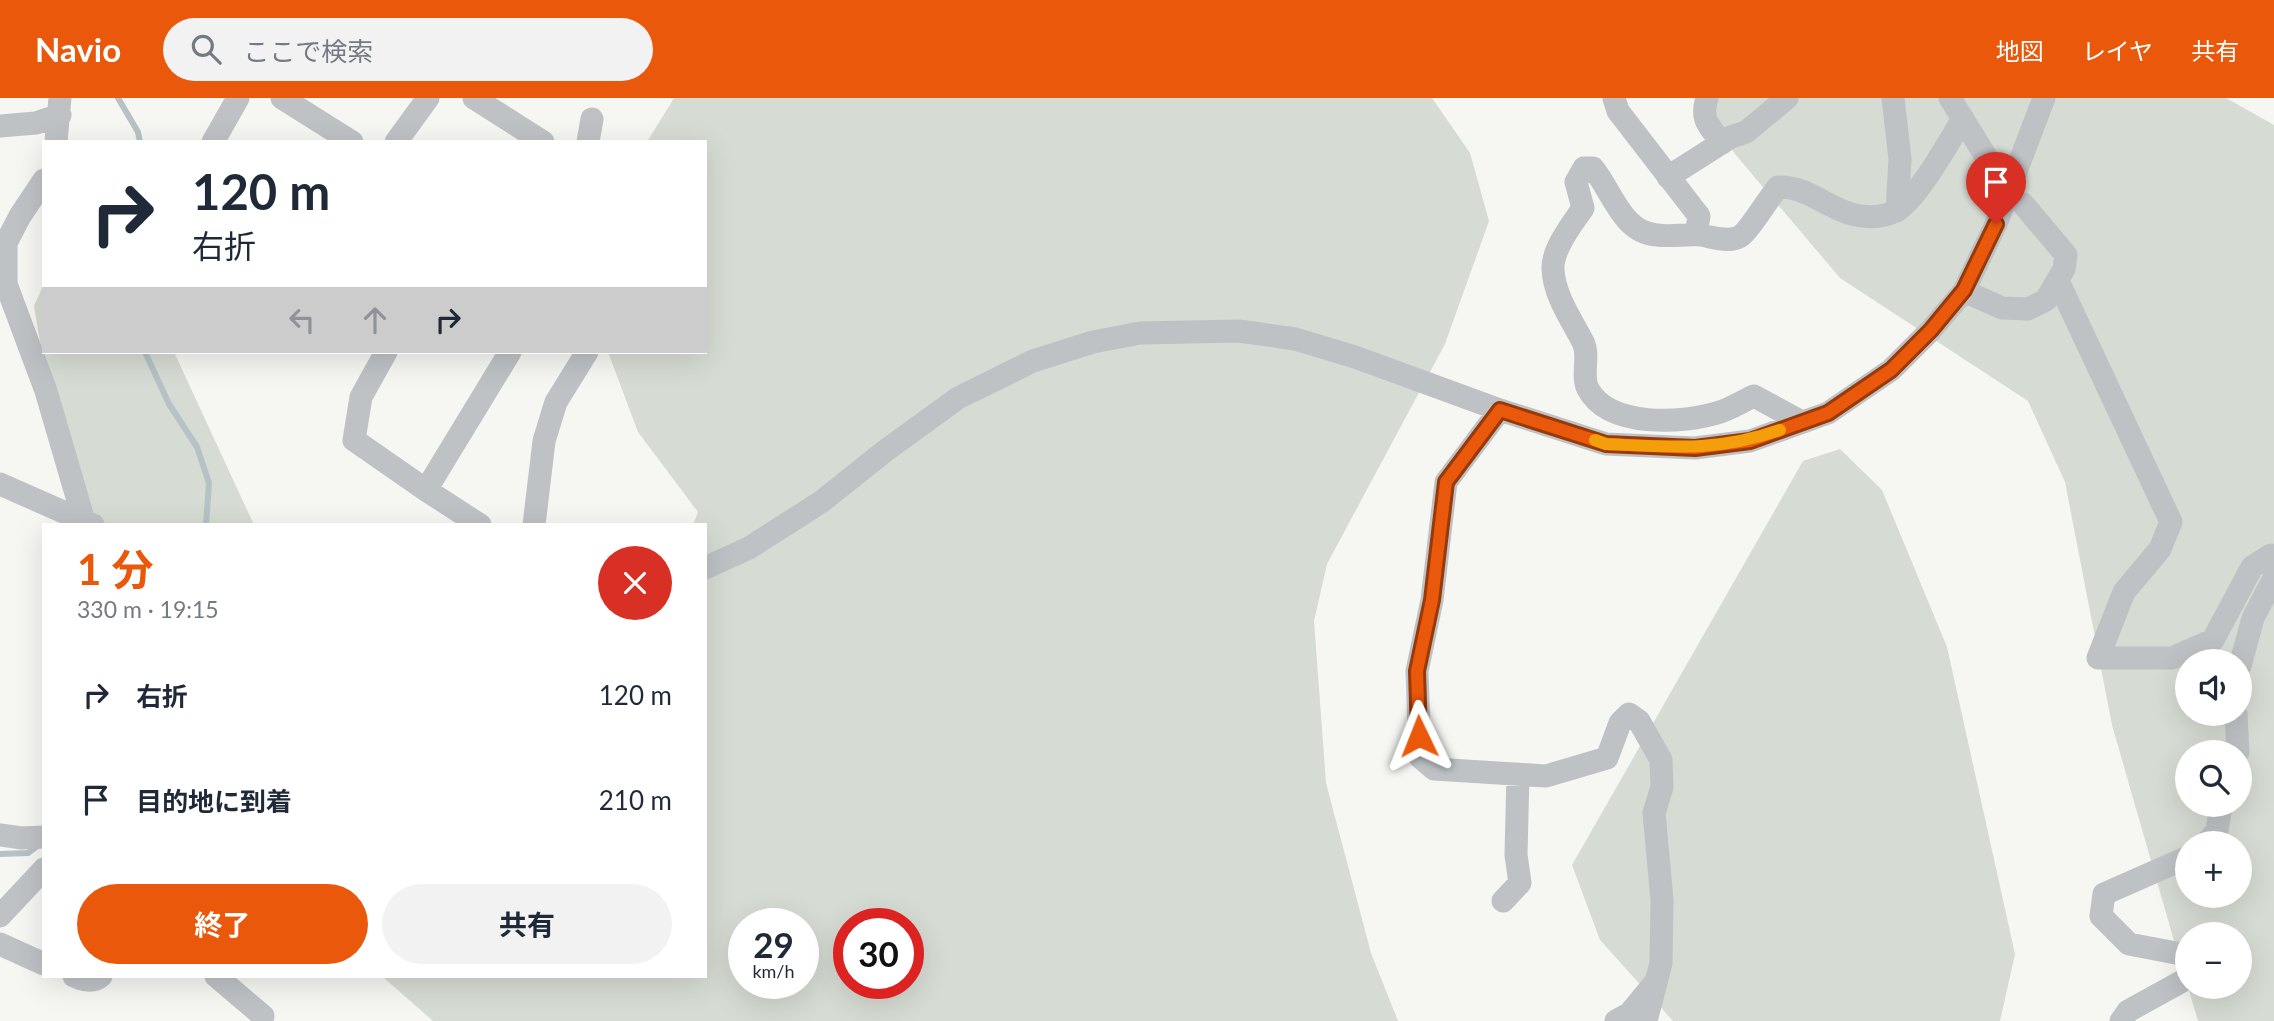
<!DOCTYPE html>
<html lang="ja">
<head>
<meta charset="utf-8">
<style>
  :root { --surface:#fff; --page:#f2f2f3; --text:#1f2937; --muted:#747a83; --accent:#ea580c }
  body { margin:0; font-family:Lato,"Noto Sans JP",sans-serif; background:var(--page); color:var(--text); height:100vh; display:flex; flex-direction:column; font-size:26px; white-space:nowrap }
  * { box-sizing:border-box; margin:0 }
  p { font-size:23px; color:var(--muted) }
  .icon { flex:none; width:38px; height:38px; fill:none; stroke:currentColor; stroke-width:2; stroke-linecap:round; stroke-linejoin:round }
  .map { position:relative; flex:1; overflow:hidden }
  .sheet { position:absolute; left:42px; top:425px; width:665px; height:455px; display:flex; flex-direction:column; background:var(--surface); border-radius:0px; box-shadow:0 7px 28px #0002 }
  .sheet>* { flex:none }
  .hud { position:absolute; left:42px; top:42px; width:665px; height:214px; border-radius:0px; box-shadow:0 7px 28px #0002; background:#fff; color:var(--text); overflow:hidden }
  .buttons { position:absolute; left:2175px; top:551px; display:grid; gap:14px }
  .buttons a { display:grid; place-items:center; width:77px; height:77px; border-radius:50%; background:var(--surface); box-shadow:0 7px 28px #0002; font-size:35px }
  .speed { position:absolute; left:728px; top:810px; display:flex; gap:14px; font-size:35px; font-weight:700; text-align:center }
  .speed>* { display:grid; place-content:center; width:91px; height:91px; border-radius:50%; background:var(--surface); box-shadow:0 7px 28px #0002; line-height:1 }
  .speed small { font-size:18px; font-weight:400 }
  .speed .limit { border:10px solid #d22; background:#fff; color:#111 }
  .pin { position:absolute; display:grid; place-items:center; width:60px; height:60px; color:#fff; margin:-72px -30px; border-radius:50% 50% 50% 0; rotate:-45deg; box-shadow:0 0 7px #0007 }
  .pin .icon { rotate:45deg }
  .me { position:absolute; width:77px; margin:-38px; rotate:358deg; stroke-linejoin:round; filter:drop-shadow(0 0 5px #0008) }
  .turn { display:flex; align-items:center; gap:24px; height:147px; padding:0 35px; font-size:32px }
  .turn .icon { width:91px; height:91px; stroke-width:2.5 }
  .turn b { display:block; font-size:49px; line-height:60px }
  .lanes { display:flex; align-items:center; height:66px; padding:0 35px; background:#0003; justify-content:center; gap:35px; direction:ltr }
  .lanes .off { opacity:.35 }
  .round { display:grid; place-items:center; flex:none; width:74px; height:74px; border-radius:37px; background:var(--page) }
  .overview { display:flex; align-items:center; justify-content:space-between; height:119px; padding:0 35px }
  h1 { font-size:42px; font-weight:700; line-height:52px; color:var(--accent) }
  .button { display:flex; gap:14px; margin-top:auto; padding:14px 35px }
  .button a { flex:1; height:80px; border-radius:42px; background:var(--accent); color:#fff; font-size:28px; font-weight:700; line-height:80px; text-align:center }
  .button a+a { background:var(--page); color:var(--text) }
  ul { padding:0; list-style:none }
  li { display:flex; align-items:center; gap:21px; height:105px; padding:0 35px }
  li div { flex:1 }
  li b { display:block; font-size:26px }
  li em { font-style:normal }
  header { display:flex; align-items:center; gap:42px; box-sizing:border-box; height:98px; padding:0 35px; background:var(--accent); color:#fff }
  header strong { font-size:33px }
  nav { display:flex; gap:38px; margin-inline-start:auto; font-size:24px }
  .search { width:490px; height:63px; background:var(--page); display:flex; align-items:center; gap:18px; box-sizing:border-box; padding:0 24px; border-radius:38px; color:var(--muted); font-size:26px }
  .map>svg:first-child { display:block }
</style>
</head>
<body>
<header>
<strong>Navio</strong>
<div class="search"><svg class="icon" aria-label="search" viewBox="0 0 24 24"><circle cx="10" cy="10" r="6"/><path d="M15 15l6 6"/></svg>ここで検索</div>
<nav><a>地図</a><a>レイヤ</a><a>共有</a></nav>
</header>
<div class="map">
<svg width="2274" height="923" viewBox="0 0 2274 923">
  <rect width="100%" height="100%" fill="#f6f6f3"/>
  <path fill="#d6dbd3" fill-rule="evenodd" d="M674,0h758l38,55 19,68 -44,123 -118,220 -13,57 12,162 45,170 27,68h-965l-50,-44 322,-1v-451h-12l5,-13 -60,-80 -30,-80h97v-210h-58zM744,826h59v60h-59zM849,826h59v60h-59z
    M1699,0h527l48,27v896h-76l-10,-34h52v-53h-52l-1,52 -75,-261 -47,-243 -37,-81 -188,-123 -105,-124zM2188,564h52v52h-52zM2188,654h52v53h-52zM2188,746h52v52h-52z
    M44,186v68h130l80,173h-183l-37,-219z
    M1840,351l42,41 65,157 68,307 -15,67h-327l-73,-81 -28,-75 231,-404z"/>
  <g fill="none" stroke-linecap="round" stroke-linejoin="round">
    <path stroke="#b6c2c5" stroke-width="6" d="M118,0l20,34 2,10
      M145,254l24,52 28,43 12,36 -3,42
      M0,756l28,-1 12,-9"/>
    <path stroke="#d2d6d7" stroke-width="23" stroke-dasharray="23 11" stroke-linecap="butt" d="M1988,62l33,42"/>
    <path stroke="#bec2c5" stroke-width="23" d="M282,0l70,44
      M474,0l69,44
      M1614,0l4,13 81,105 -3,19
      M1707,0c-7,22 2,28 15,45
      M1893,0l7,61 -3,52
      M1950,0l38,62
      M0,28l36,-3 24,-8
      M56,44l4,-44
      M213,44l25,-44
      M396,44l32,-44
      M588,44l4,-23
      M1668,79l63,-40 15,-5 41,-34
      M44,82l-24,36 -14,27v41l40,107 38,130
      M2058,183l113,241 -11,27 -36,43 -26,66h74l41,-18 39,-73 19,-12 3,3
      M1964,193l38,17 26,1 18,-9 18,-31 2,-14 -43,-51
      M386,254l-25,45 -7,43 72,50 84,-138
      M1500,312l-54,72 -14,118 -15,71 3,86 14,12 112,7 61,-18 13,-35 9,-9 10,7 22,39 1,27 -8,26 8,87 -1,63 -15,58
      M1802,324l-48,-26c-11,5 -22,12 -34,16 -37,12 -111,16 -132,-23 -7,-14 2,-33 -5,-47 -12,-23 -29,-47 -30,-73 -1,-20 20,-46 30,-61l-7,-26 8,-14h9c19,23 29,65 64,67 14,2 29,-1 43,0 13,2 31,9 42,0 9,-7 26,-36 36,-48 25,-1 42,15 65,24 16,7 37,8 53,0 21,-11 53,-70 67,-92
      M0,386l93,41
      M426,392l54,35
      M534,427l10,-84 12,-39 31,-50
      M705,470l44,-20 72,-46 64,-51 73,-53 75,-37 60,-19 47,-9 99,-2 56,8 60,18 145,53 106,34 89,4 55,-7 78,-28 63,-43 40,-40 33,-39 32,-67 48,-126
      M2240,568l13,-48 21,-40
      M2236,616l2,38
      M0,737l22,3 22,-1
      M2205,746l12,-13 4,-26
      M2188,759l-84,37 -3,22 28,28 52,10 7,8
      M1503,803l17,-18 -4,-28 2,-81
      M0,818l44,-47
      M0,846l44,20
      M74,878c8,4 19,7 27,0
      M216,878l47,40 -1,5
      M1616,923l13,-7 24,-29
      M2121,923l7,-10 60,-33"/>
  </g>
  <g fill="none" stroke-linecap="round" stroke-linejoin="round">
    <defs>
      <path id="route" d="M1419,638l-2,-65 15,-71 14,-118 54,-72 106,34 89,4 55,-7 78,-28 63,-43 40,-40 33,-40 32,-66"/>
    </defs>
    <use href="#route" stroke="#983908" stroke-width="18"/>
    <use href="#route" stroke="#ea580c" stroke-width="12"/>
    <path stroke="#f59e0b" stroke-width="12" d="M1595,342l11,4c65,3 112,8 174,-14"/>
  </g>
</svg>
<div class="buttons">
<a><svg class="icon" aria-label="sound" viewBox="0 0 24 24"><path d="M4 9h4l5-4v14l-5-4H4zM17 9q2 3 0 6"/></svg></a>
<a><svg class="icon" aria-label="search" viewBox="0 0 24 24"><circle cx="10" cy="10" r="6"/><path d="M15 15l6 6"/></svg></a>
<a>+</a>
<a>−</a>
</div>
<div class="speed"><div>29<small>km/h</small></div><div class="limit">30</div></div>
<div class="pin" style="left:1996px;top:126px;background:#d93025"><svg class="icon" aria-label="arrive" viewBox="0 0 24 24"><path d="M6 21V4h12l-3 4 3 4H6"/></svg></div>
<svg class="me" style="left:1419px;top:638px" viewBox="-20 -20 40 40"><path d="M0-17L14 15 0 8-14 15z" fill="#ea580c" stroke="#fff" stroke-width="4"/></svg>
<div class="hud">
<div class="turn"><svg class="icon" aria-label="right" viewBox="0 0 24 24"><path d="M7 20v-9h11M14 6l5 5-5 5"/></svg><div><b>120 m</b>右折</div></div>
<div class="lanes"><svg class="icon off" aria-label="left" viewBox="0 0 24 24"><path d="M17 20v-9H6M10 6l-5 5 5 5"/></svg><svg class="icon off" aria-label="ahead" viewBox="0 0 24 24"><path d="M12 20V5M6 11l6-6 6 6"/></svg><svg class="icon" aria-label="right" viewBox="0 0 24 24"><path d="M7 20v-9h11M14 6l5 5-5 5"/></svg></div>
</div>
<section class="sheet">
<div class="overview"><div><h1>1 分</h1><p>330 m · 19:15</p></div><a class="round" style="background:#d93025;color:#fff"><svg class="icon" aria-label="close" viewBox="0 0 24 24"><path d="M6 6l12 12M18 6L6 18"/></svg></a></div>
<ul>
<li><svg class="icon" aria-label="right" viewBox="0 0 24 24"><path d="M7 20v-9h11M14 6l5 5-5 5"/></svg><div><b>右折</b></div><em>120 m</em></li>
<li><svg class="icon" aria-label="arrive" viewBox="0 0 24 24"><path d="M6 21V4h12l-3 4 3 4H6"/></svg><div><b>目的地に到着</b></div><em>210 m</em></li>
</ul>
<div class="button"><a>終了</a><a>共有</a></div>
</section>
</div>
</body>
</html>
